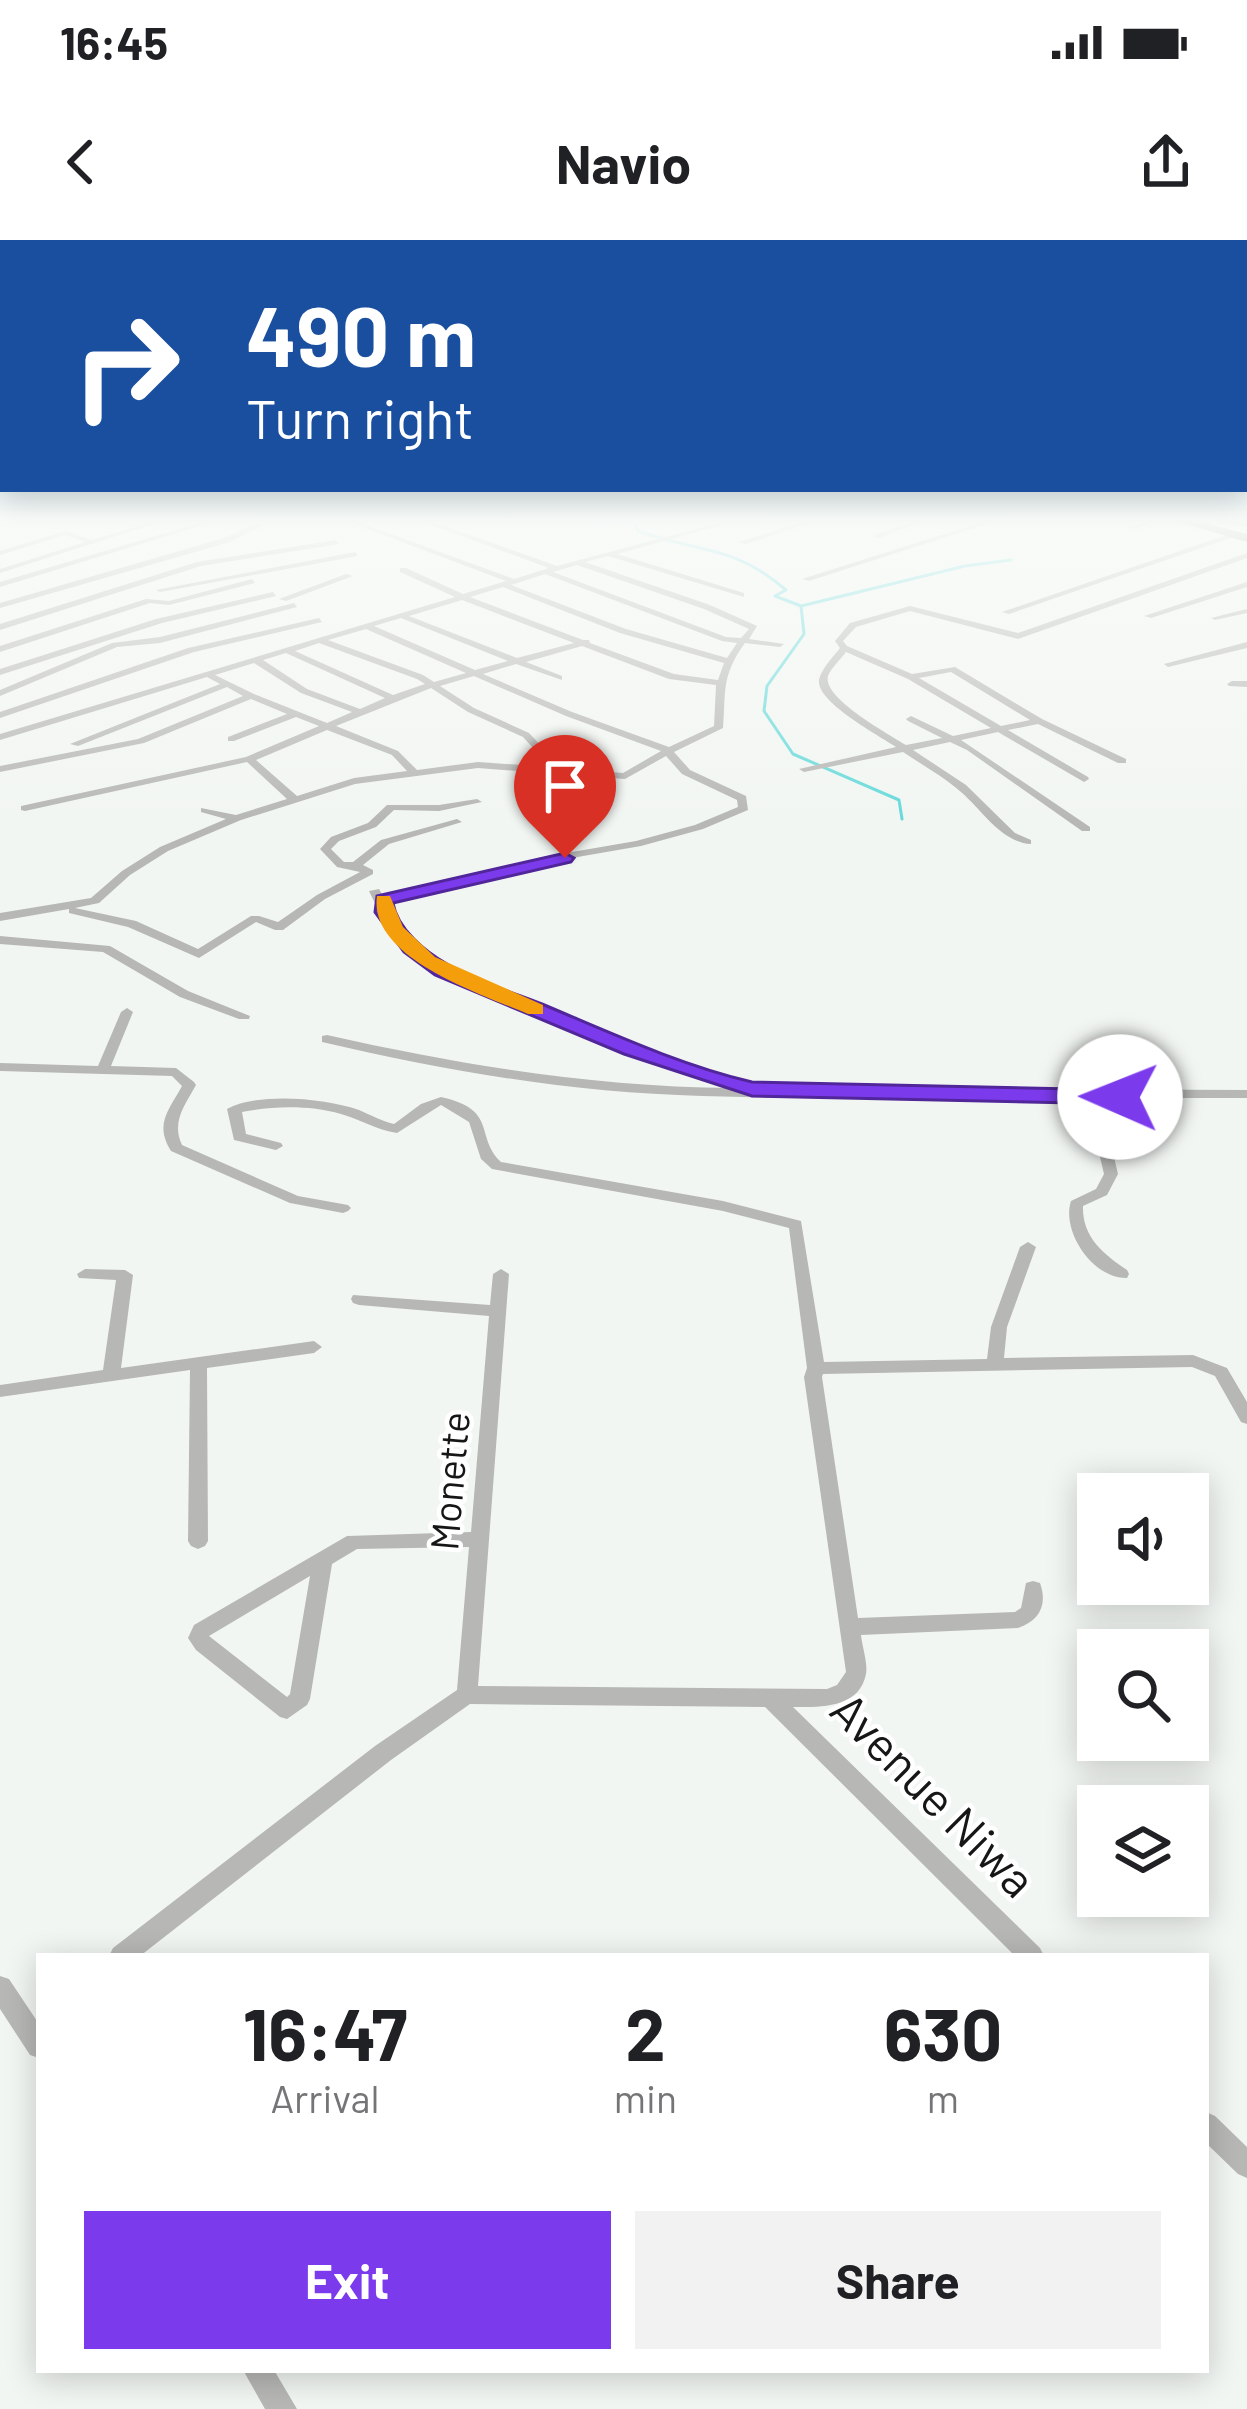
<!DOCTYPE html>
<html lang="en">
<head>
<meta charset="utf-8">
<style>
  :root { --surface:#fff; --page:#f2f2f2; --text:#202124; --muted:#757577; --accent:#7c3aed }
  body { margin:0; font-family:Barlow,sans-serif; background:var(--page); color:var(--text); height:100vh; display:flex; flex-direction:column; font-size:45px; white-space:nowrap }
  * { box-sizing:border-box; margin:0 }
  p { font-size:39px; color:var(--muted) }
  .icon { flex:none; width:66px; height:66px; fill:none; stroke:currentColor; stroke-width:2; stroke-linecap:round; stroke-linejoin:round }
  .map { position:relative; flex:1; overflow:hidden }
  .drawer { position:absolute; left:36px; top:1713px; width:1173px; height:420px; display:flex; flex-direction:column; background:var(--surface); border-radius:0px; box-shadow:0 6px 30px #0003 }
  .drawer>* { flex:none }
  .hud { position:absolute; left:0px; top:0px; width:1248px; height:252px; box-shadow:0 6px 30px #0003; background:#1a4fa0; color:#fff; overflow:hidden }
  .controls { position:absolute; left:1077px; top:1233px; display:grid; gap:24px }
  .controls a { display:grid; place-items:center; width:132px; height:132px; border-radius:0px; background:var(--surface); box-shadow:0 6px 30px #0003; font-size:60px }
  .pin { position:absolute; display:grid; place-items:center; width:102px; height:102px; color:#fff; margin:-123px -51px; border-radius:50% 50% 50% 0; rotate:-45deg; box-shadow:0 0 12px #0007 }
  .pin .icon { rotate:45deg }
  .me { position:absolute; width:132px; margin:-66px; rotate:271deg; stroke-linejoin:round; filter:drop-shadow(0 0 9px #0008) }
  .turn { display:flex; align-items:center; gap:42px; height:252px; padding:0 48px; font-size:54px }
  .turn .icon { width:156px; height:156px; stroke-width:2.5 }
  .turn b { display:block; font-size:84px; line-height:102px }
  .eta { display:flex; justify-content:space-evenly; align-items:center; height:204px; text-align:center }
  .eta b { font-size:72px; font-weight:700; line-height:84px }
  .button { display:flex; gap:24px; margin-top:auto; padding:24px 48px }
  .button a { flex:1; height:138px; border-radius:0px; background:var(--accent); color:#fff; font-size:48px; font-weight:700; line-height:138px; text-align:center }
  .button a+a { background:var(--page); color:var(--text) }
  .status { display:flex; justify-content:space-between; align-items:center; height:84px; padding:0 60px; background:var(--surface); direction:ltr }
  .status svg { height:33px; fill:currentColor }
  header { display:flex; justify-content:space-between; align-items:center; height:156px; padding:0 48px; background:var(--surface); font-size:54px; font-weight:700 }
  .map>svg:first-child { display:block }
</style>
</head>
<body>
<div class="status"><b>16:45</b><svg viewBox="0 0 49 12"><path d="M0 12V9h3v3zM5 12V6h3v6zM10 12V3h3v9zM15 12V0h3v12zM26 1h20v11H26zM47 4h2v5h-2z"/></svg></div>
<header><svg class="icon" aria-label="back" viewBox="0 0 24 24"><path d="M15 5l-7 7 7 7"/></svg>Navio<svg class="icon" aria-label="share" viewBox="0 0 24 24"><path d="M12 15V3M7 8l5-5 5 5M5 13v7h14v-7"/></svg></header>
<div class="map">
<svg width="1247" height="2169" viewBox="0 0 1247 2169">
  <rect width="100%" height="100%" fill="#f2f6f2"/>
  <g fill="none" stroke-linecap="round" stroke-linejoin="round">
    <path stroke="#66d9da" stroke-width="3" d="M544,278l90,5 4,8c61,22 95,13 148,59l-11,6 26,10 164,-40 46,-6
      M801,366l3,28 -37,52 -3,25 29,43 106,46 3,19"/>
    <path fill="#b7b8b6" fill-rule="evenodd" d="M163,278h10l-173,55v-4l85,-27 -20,-7 -65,20v-4l65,-20 27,9z
      M216,278h10l-226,69v-5z
      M338,278h9l167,61 35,-11 -137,-50h10l135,48 180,-48h10l-130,36 127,39v4l-136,-41 -23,6 125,43 47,21 -8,13 35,5 -4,3 -35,-4c-24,33 -19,48 -22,85l-49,24 16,18 56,26 2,14 -45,19 -62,17 -98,17 -157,40 12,24 48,40 191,80 108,36v5l502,2v8h-147l18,76 -11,21 -24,11c-1,31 20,48 44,64l2,4 -2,4c-34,1 -66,-47 -56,-77l25,-12 8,-15 -18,-76c-128,-1 -256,2 -384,-2 -128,-3 -256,-25 -380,-54v-6l5,-1c133,30 269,52 405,53l-105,-35 -189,-80 -49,-41 -20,-41 10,-2 4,7 160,-39 93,-16 59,-16 43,-18 -1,-7 -55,-26 -16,-18 -41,23 -147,-11 -123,16 -114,36 -73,31 -38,24 -31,28 -24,5 61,13 62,28 53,-33h8l19,6 39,-27 43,-23 -23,-5 -17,-18 11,-12 37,-14 19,-18h52l38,-6 5,3 -43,9 -45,-1 -18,17 -37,14 -8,8 13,13h9l28,-22 76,-21 5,3 -73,22 -26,21 10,5v4l-48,25 -42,31h-8l-19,-8 -57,36 -71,-31 -59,-14v-4l-69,12v-8l91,-15 31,-27 38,-24 66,-28 -25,-7v-4l35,7 51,-16 -40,-37 -222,49 -4,-1v-4l225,-49 73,-31 -23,-9 -62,24h-6v-4l59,-23 -36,-15 -107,44 -144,29v-6l138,-27 105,-43 -16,-9 -149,59 -8,-2 150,-60 -13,-7 -207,63v-6l455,-137 -55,-25v-4h6l57,26 43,-13zM577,325l127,44 45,20 -8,9 -15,-1 -173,-65zM545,334l177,67 15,2 -10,15 -101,-29 -115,-44zM503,347l117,46 104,30 -6,17 -44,-6 -84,-31 -1,-3h-6l-113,-43zM462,360l112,43 -57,15 -108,-42zM401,378l107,43 -33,9 -101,-44zM366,389l100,44 -32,9 -11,-7 -95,-35zM319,403l98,36 8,5 -32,11 -98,-44zM582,406l87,33 47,6 -2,41 -45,21 -97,-35 -89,-38 33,-10 46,16v-4l-36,-14zM286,413l99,45 -25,11 -53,-20 -44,-29zM254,423l47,30 51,19 -25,11 -73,-29 -39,-19zM474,436l92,40 95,35 -38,22 -91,-7 12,-17 -15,-16 -55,-25 -34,-22zM431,448l37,24 55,25 11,12 -11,16 -45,-3 -61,8 -19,-19 -62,-25zM327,490l65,25 15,16 -53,7 -57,18 -41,-36z
      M570,278h8l-7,4 -4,-2z
      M815,278h10l-79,26 -7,-2z
      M922,278h10l-53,20 -7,-2z
      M995,278h10l-196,63 -7,-2z
      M1155,278h10l-30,11 -7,-2z
      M1210,278l37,5v4l-36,-7z
      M257,283l7,2 -34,17 -230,66v-5l224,-65z
      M1232,293l7,2 -230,79 -7,-2z
      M336,300l3,4 -138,22 -201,64v-6l197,-62z
      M355,312l3,4 -198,36 -4,-2z
      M1247,313v5l-229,81 -108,-28 -54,16 -13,14 4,5 65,28 43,-7 87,52 84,40v4h-8l-80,-39 -30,6 80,47 1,2 -5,3 -86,-50 -37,8 129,87v4h-8l-115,-81 -17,-8 -37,8 53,35 49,48 16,7v4c-30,-2 -48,-33 -70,-52 -18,-16 -39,-27 -58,-40l-99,20 -5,-3 97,-22c-18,-12 -80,-45 -77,-67 2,-11 14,-23 21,-32l-5,-7 15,-18 60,-17 108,27zM846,412l62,27 83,49 -38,8 -42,-20 -5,3 2,2 34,17 -36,7c-17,-11 -84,-47 -78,-69 3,-8 13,-17 18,-24zM951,432l79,48 -29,6 -82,-48z
      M346,334l7,2 -67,25 -7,-2z
      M252,339l3,4 -86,22 -19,-2 -150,49v-6l146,-47 23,2z
      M1247,342v5l-96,31 -7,-2z
      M273,352l3,4 -114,27 -162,52v-6l156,-50z
      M294,363l3,4 -137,36 -43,4 -117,49v-6l112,-47 48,-6z
      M1247,369v4l-32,7 -4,-2z
      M319,378l3,4 -128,30 -194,66v-6l188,-64z
      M1247,402v6l-79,19 -4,-3z
      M1232,441h15v6l-18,-1 -2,-2z
      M0,696l110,10 78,45 62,25 -1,3h-10l-59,-22 -77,-45 -103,-8z
      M127,768l6,4 -22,54 65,2 18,14 2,3c-11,20 -25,37 -14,60l116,51 50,9 3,3 -3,3 -5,2 -53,-10 -119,-52c-17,-27 -2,-41 11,-65l-10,-10 -172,-5v-8l98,3 23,-54z
      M441,857c58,13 33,39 60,65l222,39 78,20 23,141 163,-3 4,-32 29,-80 8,-5 8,5 -29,80 -3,31 189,-3 34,13 20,34v22l-6,-2 -26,-46 -23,-9 -369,7 -1,3 36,241 157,-6 6,-4 5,-25 7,-2 7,2c8,22 -1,38 -22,45l-157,7c1,11 7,28 5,39 -7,35 -46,33 -73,33l247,241 4,8h-29l-250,-249 -295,-3 -79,56 -251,196h-31l4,-8 262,-202 82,-56 12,-143 -112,2 -25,15 -22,135 -3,6 -20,14 -7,-2 -84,-67 -8,-12 6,-13 153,-89 124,-4 18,-216 -130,-11 -6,-2 -2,-4 2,-4 137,10 3,-31 8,-5 8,5 -31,412 349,3 10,-4 9,-13 -42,-295 3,-9 -18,-140 -66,-17 -231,-42 -11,-10 -12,-37 -28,-17 -44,28c-21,-3 -37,-14 -56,-19 -32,-9 -67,-8 -99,-2l4,22 35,9 2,3 -7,4 -42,-10 -7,-31c31,-17 98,-11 132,1 12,5 22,11 35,14l27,-20zM310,1336l-20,118 -3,3 -78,-61z
      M85,1029l40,1 8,5 -12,93 193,-27 8,6 -8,6 -107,15 1,173 -3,5 -7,3 -7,-3 -3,-5 2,-171 -190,27v-12l103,-15 13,-90 -37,-2 -2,-4z
      M0,1736l9,3 30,45v34l-9,-3 -30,-46z
      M1206,1872l9,4 32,31v31l-9,-4 -32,-31z
      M243,2130h31l23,39h-32z"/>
    <path fill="#71736e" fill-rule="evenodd" d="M1164,278h20l63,16v8z"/>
  </g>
  <linearGradient id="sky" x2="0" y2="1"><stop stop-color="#74c3e2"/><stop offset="0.48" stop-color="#f9fbf9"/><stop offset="1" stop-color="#f9fbf9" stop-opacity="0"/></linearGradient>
  <rect width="1247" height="581" fill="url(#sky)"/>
  <path fill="#7c3aed" stroke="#51269a" stroke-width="3" d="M565,613l9,5 -3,4 -178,41c4,26 33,49 54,61 29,17 64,28 95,40 69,29 138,61 210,78l368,8 12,7 -12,7 -368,-8 -128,-42 -189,-79 -31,-23 -29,-40 2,-16z"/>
  <path fill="#f59e0b" d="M377,656h13l13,31 32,30 108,48v9h-15c-46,-20 -160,-56 -151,-118z"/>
  <g text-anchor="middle" stroke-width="9" stroke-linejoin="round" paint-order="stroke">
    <g font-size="39" fill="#151615" stroke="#fff">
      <text transform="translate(450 1241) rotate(-85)" y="14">Monette</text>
    </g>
    <g font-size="48" fill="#151615" stroke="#fff">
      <text transform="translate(933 1555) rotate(45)" y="17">Avenue Niwa</text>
    </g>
  </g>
</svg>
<div class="controls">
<a><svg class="icon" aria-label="sound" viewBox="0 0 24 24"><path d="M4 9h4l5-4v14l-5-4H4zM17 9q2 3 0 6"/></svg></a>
<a><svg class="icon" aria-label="search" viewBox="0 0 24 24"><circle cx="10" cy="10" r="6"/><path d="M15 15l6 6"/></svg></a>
<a><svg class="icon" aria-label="layers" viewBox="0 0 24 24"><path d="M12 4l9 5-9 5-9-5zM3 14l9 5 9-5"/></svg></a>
</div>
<div class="pin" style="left:565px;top:618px;background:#d93025"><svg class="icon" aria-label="arrive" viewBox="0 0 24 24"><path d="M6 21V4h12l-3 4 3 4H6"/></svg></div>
<svg class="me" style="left:1120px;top:857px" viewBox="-20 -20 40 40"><circle r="19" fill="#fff"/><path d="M0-13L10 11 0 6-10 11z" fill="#7c3aed"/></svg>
<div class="hud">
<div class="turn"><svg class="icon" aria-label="right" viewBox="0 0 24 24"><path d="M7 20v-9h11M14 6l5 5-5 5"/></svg><div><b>490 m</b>Turn right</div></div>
</div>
<section class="drawer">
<div class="eta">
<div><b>16:47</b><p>Arrival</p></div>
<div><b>2</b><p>min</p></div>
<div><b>630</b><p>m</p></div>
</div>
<div class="button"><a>Exit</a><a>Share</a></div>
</section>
</div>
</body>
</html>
